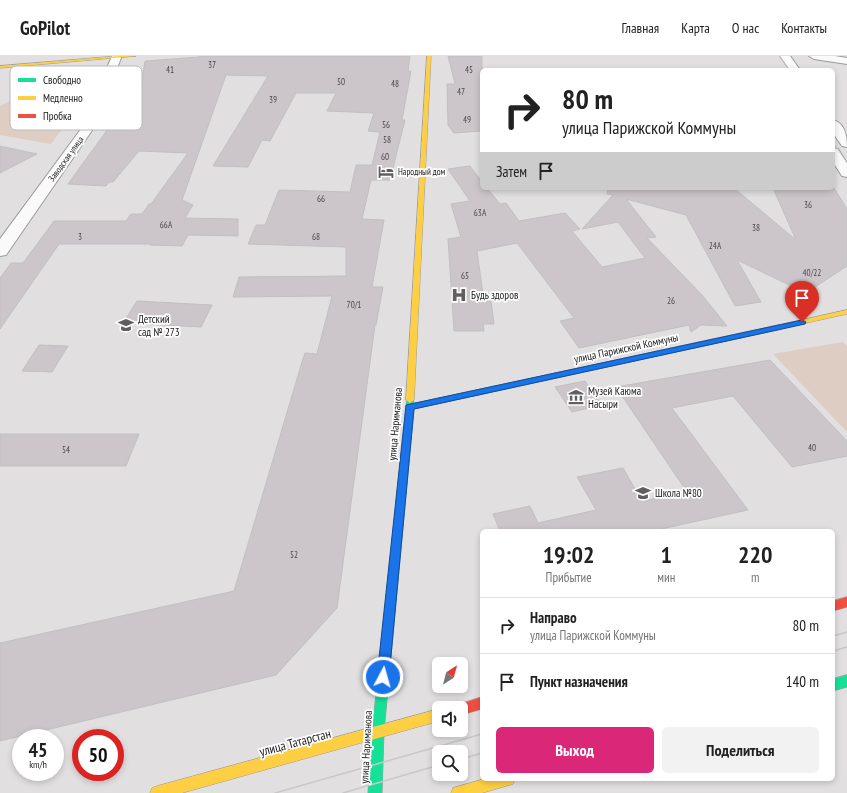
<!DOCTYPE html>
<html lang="ru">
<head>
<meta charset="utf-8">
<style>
  :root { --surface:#fff; --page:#f2f2f2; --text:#222; --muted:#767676; --line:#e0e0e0; --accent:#db2777 }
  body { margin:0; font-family:"PT Sans Narrow",sans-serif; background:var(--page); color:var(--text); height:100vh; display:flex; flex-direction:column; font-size:15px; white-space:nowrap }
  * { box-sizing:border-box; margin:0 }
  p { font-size:13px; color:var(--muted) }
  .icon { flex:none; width:22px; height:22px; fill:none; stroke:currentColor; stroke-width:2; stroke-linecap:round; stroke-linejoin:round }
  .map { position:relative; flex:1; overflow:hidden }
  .panel { position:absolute; left:480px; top:473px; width:355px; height:252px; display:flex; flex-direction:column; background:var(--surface); border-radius:6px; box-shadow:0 2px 6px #0003 }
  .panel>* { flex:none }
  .hud { position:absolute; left:480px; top:12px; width:355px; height:122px; border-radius:6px; box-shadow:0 2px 6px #0003; background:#fff; color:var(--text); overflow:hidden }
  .needle { width:26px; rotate:36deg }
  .fabs { position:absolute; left:432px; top:601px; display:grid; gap:8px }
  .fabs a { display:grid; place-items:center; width:36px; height:36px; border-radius:6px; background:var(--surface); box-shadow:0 2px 6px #0003; font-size:20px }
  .speed { position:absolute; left:12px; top:673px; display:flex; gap:8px; font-size:20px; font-weight:700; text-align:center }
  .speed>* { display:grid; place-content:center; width:52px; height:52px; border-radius:50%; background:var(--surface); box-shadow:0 2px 6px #0003; line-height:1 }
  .speed small { font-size:10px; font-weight:400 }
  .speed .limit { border:6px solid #d22; background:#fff; color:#111 }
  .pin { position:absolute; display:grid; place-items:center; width:34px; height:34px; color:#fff; margin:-41px -17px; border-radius:50% 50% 50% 0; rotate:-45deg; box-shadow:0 0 4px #0007 }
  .pin .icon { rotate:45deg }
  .me { position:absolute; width:44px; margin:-22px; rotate:6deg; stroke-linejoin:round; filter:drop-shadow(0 0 3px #0008) }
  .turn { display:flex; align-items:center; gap:14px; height:84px; padding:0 16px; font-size:18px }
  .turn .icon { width:52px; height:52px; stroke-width:2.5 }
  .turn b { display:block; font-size:28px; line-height:34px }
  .then { display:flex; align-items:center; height:38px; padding:0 16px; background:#0003; gap:8px; font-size:15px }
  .eta { display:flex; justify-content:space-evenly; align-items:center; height:68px; text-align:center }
  .eta b { font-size:24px; font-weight:600; line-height:28px }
  .action { display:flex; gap:8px; margin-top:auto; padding:8px 16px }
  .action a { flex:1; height:46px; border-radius:6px; background:var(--accent); color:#fff; font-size:16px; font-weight:600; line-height:46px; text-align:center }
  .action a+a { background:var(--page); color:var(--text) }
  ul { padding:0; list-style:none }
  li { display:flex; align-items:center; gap:12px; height:56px; padding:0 16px; border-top:1px solid var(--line) }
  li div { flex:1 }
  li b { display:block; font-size:15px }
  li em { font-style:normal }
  header { display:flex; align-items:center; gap:24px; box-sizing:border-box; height:56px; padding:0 20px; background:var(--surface); border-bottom:1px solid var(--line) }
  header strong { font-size:19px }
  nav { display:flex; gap:22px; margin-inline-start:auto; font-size:14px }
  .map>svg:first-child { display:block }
</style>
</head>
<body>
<header>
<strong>GoPilot</strong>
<nav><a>Главная</a><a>Карта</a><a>О нас</a><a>Контакты</a></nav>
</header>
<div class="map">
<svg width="847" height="737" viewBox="0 0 847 737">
  <rect width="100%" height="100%" fill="#e1dfe0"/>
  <path fill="#ddcdc2" d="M42,29h52l-43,59 -51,-9v-29z
    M843,286l4,4v86l-74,-78z"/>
  <path fill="#ccc5c9" stroke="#c1c0c1" d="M199,0h211l-2,15h3l-9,49h3l-15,60h-19l-9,39 22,1 -12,67h11l-7,38h-1l-38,283 -61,67 -276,66v-98l234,-52 68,-229 3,-9 12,1 15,-58 -99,1 6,-20 107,-1v-29l-98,-3 8,-19h9l14,-35 71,2 6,-27h16l8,-33 -12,-1 6,-18 -47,-2 9,-18h-40l-26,48 -8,-1 -14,27 -35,-1 55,-90 -42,-1 -44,125 11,5 -8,13 53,1v17l-50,-1 -6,11 -32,-1 1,-1h-92l-59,85v-51l11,-15h12l31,-42h72l5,-7h11l7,-10h2l37,-51 -49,-2 -26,31h-4l-3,4 -38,-2 66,-91h6l5,-32 54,-4z
    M448,0h34v75l-28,2 -6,-8 -1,-41h8z
    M0,90l37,8 -37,19z
    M470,110l12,16v6h5l13,16 6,-1 13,18 46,-8 15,16 -8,2 30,36 43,-9 -27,-36 -36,7 31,-34 -6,-1 1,-6h126l62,52 -23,-52h61l13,21v57l-41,27 -69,-33 24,42 -26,4 -49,-91 -60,-16 30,38 -9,1 55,57 25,31 -26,-1 -10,7 -2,-7 -110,23 -19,-27 14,-3 -57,-75 -40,8 7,50h7l3,23h-11l1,7h-30l-6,-92 13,-2 -10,-33 19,-3 -22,-32z
    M137,245l75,4 -11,22 -78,-4z
    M39,289l29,1 -16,26 -30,-1z
    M770,304l77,81v15l-55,11 -59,-71 -61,12 76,102 -96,21h-152l-7,-17 37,-8 8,17 58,-13 -19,-33 46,-9 19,33 45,-9 -71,-105z
    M585,325l17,24 -30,7 -17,-25z
    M0,378h139l-13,32h-126z"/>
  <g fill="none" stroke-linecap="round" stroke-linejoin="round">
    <defs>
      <path id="street" d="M112,0h8l1,2 -28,71 -87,126 -6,1v-17l81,-110z
        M780,0h10l10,14h-10z
        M809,0h26l12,2v6l-33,-5z
        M833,64c12,3 14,16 14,27l-5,-1 -9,-13z
        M833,92l5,1 9,14v14l-5,-1 -9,-14z"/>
      <path id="fast" d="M779,269l4,2 -1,2 -368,80 -30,323 -2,61h-14l4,-61 35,-334h6l1,5z
        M847,619v12l-14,4v-12z"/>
      <path id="slow" d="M118,0h18l-136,12v-2z
        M427,0h4l-17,344 -4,3 -4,-3z
        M847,254v4l-68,15 -4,-2 4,-2z
        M439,653v12l-257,72h-32l2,-5 5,-2z
        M484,723h31l-2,5 -31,9h-31l2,-5z"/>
      <path id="jam" d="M847,541v10l-14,4v-10z
        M482,641v12l-21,6v-7h-6l2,-3z"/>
    </defs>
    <use href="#street" stroke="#9c9b9b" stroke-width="2"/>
    <use href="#fast" stroke="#9c9b9b" stroke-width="1"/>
    <use href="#slow" stroke="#9c9b9b" stroke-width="1"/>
    <use href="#jam" stroke="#9c9b9b" stroke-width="1"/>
    <use href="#street" fill="#fafafa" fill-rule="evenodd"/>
    <use href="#fast" fill="#16e098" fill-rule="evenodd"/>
    <use href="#slow" fill="#ffcf43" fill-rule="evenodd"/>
    <use href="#jam" fill="#f24e42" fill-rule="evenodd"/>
    <path stroke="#c9c8c8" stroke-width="1" d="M779,0l10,14
      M833,86l14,21"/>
    <path stroke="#c9c8c8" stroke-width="1.5" d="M833,580l14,-4
      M833,595l14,-4
      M461,703l21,-6
      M275,737l207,-59
      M343,737l96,-28"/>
  </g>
  <path fill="#1a73e8" stroke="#114b97" d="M802,264l4,2 -1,2 -391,85 -25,268 -2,4 -4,2 -4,-2 -2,-4 29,-272z"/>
  <defs>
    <symbol id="hotel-bare" viewBox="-9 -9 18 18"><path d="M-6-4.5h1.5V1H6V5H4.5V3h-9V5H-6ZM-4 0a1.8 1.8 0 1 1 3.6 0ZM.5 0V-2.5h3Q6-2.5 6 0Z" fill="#605e5f" stroke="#fff" stroke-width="2.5" paint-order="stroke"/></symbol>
    <symbol id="hospital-bare" viewBox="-9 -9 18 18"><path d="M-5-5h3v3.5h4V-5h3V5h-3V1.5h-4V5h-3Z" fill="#605e5f" stroke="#fff" stroke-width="2.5" paint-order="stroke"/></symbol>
    <symbol id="school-bare" viewBox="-9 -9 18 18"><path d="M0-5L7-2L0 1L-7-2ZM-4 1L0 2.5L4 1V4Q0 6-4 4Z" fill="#605e5f" stroke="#fff" stroke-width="2.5" paint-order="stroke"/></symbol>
    <symbol id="museum-bare" viewBox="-9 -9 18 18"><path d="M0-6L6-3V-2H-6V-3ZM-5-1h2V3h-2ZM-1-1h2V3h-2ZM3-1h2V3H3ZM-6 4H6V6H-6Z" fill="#605e5f" stroke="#fff" stroke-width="2.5" paint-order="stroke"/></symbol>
  </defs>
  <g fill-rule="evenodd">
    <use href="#hotel-bare" x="375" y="105" width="22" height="22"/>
    <use href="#hospital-bare" x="448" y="228" width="22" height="22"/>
    <use href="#school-bare" x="115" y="258" width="22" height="22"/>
    <use href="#museum-bare" x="565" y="330" width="22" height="22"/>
    <use href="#school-bare" x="632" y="426" width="22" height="22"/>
  </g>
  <g text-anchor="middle" stroke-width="3.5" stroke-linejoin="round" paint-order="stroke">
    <g font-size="9" fill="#494748">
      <text x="212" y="12">37</text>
      <text x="170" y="17">41</text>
      <text x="469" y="17">45</text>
      <text x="341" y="29">50</text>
      <text x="395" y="31">48</text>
      <text x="461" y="39">47</text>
      <text x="273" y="47">39</text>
      <text x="467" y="67">49</text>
      <text x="386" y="72">56</text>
      <text x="387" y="87">58</text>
      <text x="385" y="104">60</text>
      <text x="321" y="146">66</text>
      <text x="808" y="152">36</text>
      <text x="480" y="160">63А</text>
      <text x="166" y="172">66А</text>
      <text x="756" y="175">38</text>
      <text x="80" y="184">3</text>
      <text x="316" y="184">68</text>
      <text x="715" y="193">24А</text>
      <text x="812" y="220">40/22</text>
      <text x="465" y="223">65</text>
      <text x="671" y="248">26</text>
      <text x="354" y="252">70/1</text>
      <text x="812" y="395">40</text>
      <text x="66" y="397">54</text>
      <text x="294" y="502">52</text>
    </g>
    <g font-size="9" fill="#1a1919" stroke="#fff">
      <text transform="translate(66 103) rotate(-54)" y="3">Заводская улица</text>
    </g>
    <g font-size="9" fill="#1a1919" stroke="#fff" text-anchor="start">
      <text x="398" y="119">Народный дом</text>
    </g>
    <g font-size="11" fill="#1a1919" stroke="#fff" text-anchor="start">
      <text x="471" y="243">Будь здоров</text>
      <text x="138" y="267">Детский<tspan x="138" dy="13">сад № 273</tspan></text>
      <text x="588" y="339">Музей Каюма<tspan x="588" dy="13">Насыри</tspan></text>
      <text x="655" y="441">Школа №80</text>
    </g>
    <g font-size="11" fill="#1a1919" stroke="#fff">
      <text transform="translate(626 292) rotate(-12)" y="4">улица Парижской Коммуны</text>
      <text transform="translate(395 368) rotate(-85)" y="4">улица Нариманова</text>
      <text transform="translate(366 691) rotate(-87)" y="4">улица Нариманова</text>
    </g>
    <g font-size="13" fill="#1a1919" stroke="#fff">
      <text transform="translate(295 686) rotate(-15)" y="5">улица Татарстан</text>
    </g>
  </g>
  <rect x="10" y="10" width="132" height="64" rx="6" fill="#fff" stroke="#bababa" stroke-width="1"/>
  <rect x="18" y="22" width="18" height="4" fill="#16e098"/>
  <rect x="18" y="40" width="18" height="4" fill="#ffcf43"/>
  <rect x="18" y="58" width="18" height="4" fill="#f24e42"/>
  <g font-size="11" fill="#1a1919">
    <text x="43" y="28">Свободно</text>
    <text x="43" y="46">Медленно</text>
    <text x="43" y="64">Пробка</text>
  </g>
</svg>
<div class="fabs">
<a><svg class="needle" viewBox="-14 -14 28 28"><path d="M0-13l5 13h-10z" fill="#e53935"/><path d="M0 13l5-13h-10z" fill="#767676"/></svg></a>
<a><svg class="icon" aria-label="sound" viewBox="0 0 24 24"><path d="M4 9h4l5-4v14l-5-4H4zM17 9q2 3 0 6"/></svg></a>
<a><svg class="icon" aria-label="search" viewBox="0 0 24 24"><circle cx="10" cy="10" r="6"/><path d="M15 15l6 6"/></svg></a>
</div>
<div class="speed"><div>45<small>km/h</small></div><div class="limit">50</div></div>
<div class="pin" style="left:802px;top:266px;background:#d93025"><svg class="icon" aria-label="arrive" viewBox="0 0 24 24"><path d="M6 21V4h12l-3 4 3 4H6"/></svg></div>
<svg class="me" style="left:383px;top:621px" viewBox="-20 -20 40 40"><circle r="17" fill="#1a73e8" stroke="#fff" stroke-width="3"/><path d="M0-11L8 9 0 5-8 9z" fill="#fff"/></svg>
<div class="hud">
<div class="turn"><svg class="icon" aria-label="right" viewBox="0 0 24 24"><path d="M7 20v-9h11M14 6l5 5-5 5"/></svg><div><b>80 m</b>улица Парижской Коммуны</div></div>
<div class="then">Затем<svg class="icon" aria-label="arrive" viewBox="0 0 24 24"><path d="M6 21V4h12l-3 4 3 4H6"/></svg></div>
</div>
<section class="panel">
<div class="eta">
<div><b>19:02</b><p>Прибытие</p></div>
<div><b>1</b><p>мин</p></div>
<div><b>220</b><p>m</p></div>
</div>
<ul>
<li><svg class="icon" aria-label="right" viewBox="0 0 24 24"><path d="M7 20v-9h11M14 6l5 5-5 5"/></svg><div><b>Направо</b><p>улица Парижской Коммуны</p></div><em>80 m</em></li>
<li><svg class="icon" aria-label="arrive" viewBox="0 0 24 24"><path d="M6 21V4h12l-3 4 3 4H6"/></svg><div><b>Пункт назначения</b></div><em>140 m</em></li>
</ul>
<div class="action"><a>Выход</a><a>Поделиться</a></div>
</section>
</div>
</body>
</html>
